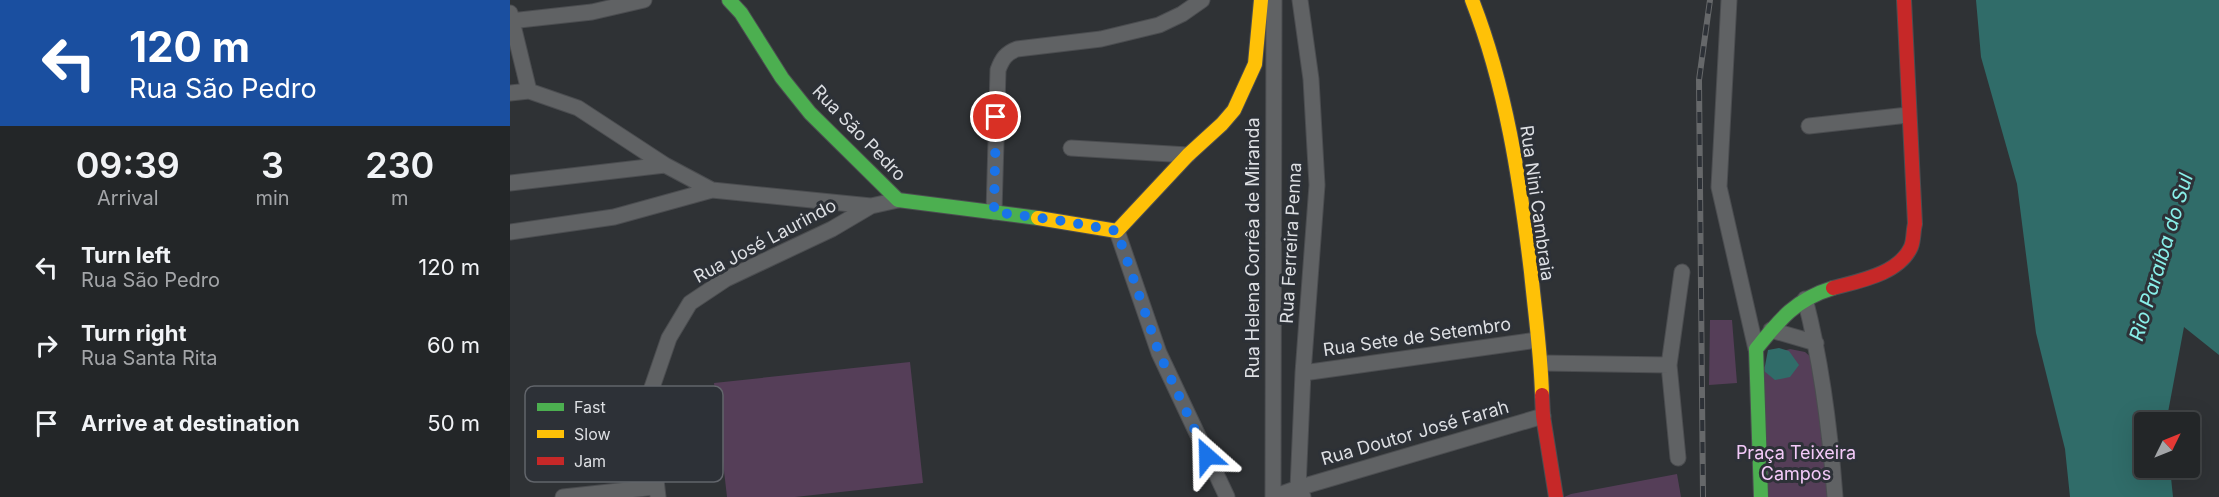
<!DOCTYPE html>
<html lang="en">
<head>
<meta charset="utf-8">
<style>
  :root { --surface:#232628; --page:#2b2e30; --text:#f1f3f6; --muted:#a3a5a8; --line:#404345 }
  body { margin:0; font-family:Inter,sans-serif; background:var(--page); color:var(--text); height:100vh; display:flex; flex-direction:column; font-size:22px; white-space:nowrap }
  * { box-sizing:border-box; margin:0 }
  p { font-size:20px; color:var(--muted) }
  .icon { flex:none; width:33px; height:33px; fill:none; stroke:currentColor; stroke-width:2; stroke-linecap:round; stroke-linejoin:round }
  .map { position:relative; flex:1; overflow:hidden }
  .drawer { display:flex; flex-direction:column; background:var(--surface); width:510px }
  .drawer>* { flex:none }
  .hud { background:#1a4fa0; color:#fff; overflow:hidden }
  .needle { width:39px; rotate:47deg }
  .tools { position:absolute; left:1624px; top:412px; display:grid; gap:12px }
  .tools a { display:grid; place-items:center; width:66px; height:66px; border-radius:6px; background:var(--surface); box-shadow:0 6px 24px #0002,0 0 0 2px var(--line); font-size:30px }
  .pin { position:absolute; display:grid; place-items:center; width:51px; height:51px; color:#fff; margin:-26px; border:3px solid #fff; border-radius:50%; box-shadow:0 2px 6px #0007 }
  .me { position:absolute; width:66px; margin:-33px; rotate:335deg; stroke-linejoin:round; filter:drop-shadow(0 0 4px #0008) }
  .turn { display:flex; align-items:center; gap:21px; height:126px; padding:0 30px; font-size:27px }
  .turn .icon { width:78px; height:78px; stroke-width:2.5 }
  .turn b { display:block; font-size:42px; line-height:51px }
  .eta { display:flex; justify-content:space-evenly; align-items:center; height:102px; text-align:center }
  .eta b { font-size:36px; font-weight:600; line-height:42px }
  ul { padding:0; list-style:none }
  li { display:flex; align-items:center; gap:18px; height:78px; padding:0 30px }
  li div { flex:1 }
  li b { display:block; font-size:22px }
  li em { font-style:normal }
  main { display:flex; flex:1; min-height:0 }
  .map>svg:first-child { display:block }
</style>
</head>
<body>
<main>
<section class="drawer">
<div class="hud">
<div class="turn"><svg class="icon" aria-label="left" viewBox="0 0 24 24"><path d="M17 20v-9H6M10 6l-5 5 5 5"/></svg><div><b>120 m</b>Rua São Pedro</div></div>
</div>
<div class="eta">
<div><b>09:39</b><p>Arrival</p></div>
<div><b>3</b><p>min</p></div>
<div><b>230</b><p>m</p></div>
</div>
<ul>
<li><svg class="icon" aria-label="left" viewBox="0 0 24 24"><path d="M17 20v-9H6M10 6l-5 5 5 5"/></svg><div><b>Turn left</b><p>Rua São Pedro</p></div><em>120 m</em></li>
<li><svg class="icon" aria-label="right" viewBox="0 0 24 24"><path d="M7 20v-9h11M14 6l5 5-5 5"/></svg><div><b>Turn right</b><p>Rua Santa Rita</p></div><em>60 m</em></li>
<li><svg class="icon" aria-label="arrive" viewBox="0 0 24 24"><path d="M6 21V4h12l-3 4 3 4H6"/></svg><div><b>Arrive at destination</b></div><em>50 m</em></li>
</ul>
</section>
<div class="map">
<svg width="1709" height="497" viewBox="0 0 1709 497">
  <rect width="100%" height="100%" fill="#2f3235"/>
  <path fill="#553e58" d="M1200,320h22l5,63 -28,2z
    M1280,349l15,3 14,12 12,133h-67l-2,-128 18,-17z
    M400,362l13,121 -128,14h-68l-13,-114z
    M1167,474l4,23h-117l7,-3z"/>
  <path fill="#306c69" d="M1466,0h243v355l-35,-28 -18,96h-21v45h25l3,29h-103l-5,-48 -29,-116 -19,-149 -36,-127z
    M1269,348l10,3 10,14 -9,12 -15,3 -11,-9 4,-21z"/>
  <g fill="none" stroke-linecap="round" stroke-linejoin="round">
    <defs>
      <path id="street" d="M790,0l11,79 6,106 -14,188 -5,115 5,9
        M1219,0l-10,187 37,162
        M0,13l19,78
        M0,21l82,-9 52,-12
        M0,93l19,-2 49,17 87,57 47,25 159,16 27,-6
        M1299,126l99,-11
        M561,148l117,7
        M0,183l155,-18
        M484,212l4,-142c4,-11 8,-17 19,-21l84,-10 58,-14 23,-11 20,-14
        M607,231l42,122 68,144
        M0,232l104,-15 98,-27
        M1295,299c17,65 25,131 30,198
        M1261,330l45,13
        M1031,363l128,2
        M793,373l234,-33
        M1168,458l-9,-93 13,-93
        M53,497l93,-10
        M148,497l-11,-95 22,-64 21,-35 36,-24 106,-50 39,-23
        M763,497l1,-497
        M763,497l25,-9 245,-72"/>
      <path id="fast" d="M219,0l12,13 41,65 28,35 88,87 140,18
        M1251,497l-5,-148c24,-30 40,-50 77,-61"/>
      <path id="slow" d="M962,0c34,87 48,180 59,272 4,41 10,82 11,123
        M528,218l79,13 71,-76 34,-31 12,-14 21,-46 6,-64"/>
      <path id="jam" d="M1323,288c26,-7 66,-14 78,-41 3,-7 2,-16 4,-23l-11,-224
        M1032,395l1,21 13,81"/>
    </defs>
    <use href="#street" stroke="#4b4d50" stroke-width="17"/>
    <use href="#fast" stroke="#4b4d50" stroke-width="16"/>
    <use href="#slow" stroke="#4b4d50" stroke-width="16"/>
    <use href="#jam" stroke="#4b4d50" stroke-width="16"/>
    <use href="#street" stroke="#606264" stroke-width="15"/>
    <use href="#fast" stroke="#4caf50" stroke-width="14"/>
    <use href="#slow" stroke="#ffc107" stroke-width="14"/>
    <use href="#jam" stroke="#c62828" stroke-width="14"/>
    <defs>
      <path id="rail" d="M1193,497l-4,-417 11,-80"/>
    </defs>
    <use href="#rail" stroke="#66686a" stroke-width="6"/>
    <use href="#rail" stroke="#2d3137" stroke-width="4" stroke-dasharray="11" stroke-linecap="butt"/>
  </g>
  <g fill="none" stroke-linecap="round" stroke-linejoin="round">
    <path stroke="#1a73e8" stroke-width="10" stroke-dasharray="0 18" d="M486,117l-2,95 63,8 60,11 42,122 48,103"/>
  </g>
  <g text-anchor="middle" stroke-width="6" stroke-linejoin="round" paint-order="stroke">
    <g font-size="18" fill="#dddfe3" stroke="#2d3137">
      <text transform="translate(349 133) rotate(46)" y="6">Rua São Pedro</text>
      <text transform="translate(1027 203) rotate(82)" y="6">Rua Nini Cambraia</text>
      <text transform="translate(255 241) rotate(-28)" y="6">Rua José Laurindo</text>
      <text transform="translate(781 243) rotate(-87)" y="6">Rua Ferreira Penna</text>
      <text transform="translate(743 248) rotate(-90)" y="6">Rua Helena Corrêa de Miranda</text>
      <text transform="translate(907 337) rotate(-8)" y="6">Rua Sete de Setembro</text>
      <text transform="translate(905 433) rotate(-16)" y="6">Rua Doutor José Farah</text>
    </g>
    <g font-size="18" fill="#f4caf9" stroke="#2d3137">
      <text x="1286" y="459">Praça Teixeira<tspan x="1286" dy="21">Campos</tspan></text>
    </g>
    <g font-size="20" font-style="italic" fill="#89efe9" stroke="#2d3137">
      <text transform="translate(1651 257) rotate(-73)" y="7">Rio Paraíba do Sul</text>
    </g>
  </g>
  <rect x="15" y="386" width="198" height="96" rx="9" fill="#2d3137" stroke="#62656b" stroke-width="1.5"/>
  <rect x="27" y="403" width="27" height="8" fill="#4caf50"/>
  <rect x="27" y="430" width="27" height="8" fill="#ffc107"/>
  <rect x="27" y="457" width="27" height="8" fill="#c62828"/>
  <g font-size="16" fill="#dddfe3">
    <text x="64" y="413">Fast</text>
    <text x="64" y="440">Slow</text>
    <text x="64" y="467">Jam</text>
  </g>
</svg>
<div class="tools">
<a><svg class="needle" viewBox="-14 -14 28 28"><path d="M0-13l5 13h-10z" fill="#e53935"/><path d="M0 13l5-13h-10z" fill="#a3a5a8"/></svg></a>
</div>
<div class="pin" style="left:486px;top:117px;background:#d93025"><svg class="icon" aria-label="arrive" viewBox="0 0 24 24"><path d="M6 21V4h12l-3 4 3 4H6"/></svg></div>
<svg class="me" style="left:697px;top:456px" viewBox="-20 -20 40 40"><path d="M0-17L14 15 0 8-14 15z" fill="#1a73e8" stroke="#fff" stroke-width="4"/></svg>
</div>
</main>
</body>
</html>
